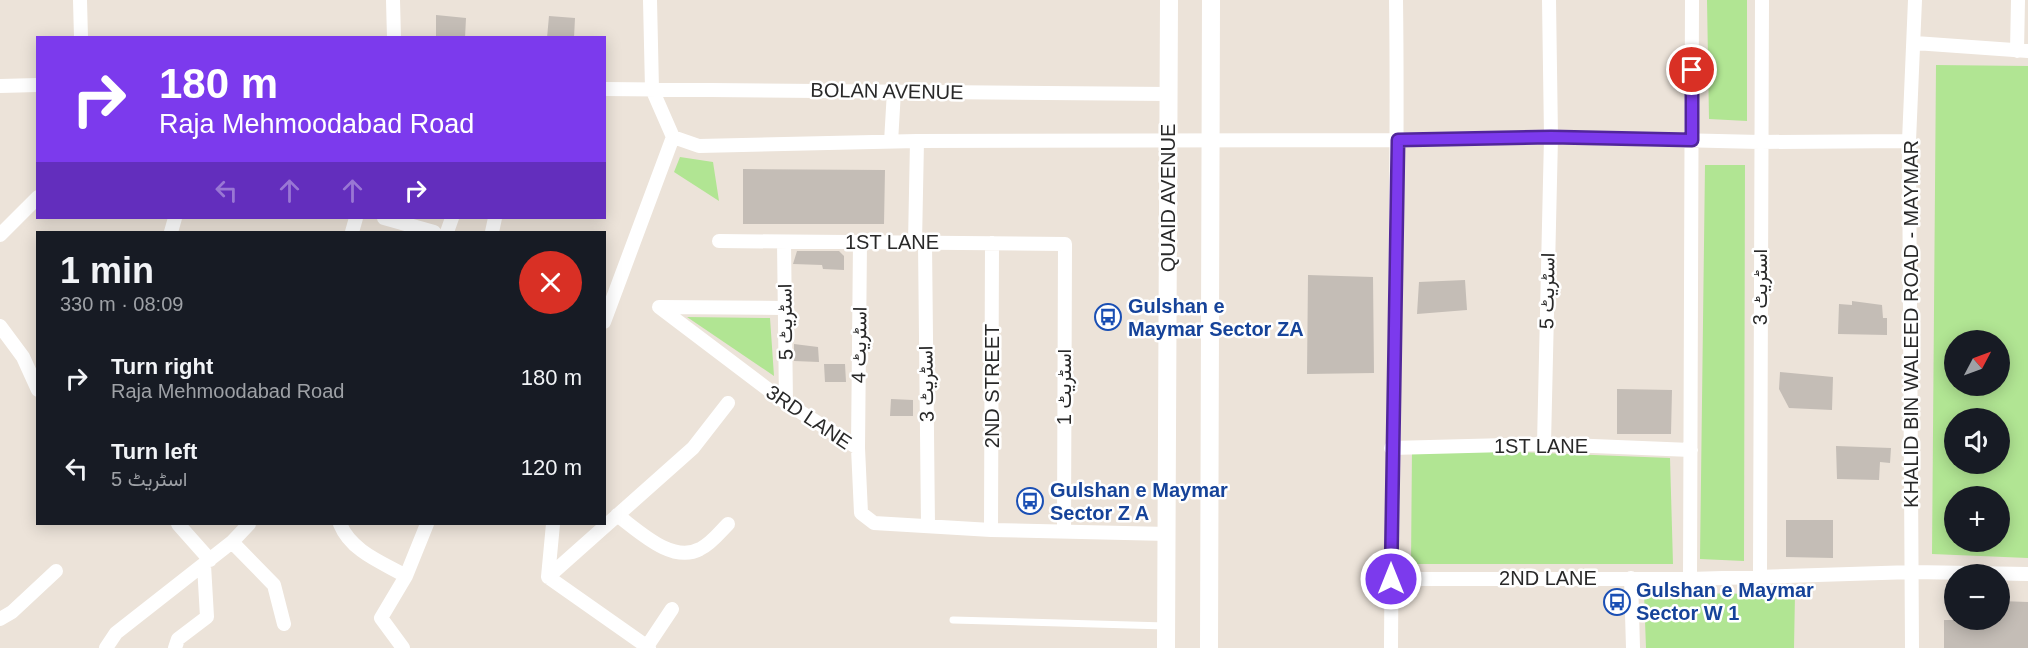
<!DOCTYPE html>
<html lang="en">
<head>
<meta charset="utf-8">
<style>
  :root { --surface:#171b24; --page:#242831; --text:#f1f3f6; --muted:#9ea1a6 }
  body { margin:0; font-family:Arial,Vazirmatn,sans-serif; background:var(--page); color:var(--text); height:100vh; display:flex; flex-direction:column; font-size:22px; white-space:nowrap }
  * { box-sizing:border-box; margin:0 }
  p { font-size:20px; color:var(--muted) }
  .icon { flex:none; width:33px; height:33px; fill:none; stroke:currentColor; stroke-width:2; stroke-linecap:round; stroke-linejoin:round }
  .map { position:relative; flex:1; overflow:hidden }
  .details { position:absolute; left:36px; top:231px; width:570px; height:294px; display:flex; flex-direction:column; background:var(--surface); border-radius:0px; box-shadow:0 3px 15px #0003 }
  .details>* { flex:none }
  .top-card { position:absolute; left:36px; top:36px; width:570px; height:183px; border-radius:0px; box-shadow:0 3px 15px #0003; background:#7c3aed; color:#fff; overflow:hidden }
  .needle { width:39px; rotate:49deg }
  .buttons { position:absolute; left:1944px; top:330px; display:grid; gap:12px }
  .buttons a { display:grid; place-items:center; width:66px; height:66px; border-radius:50%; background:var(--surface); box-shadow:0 3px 15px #0003; font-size:30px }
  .pin { position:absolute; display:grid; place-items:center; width:51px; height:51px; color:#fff; margin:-26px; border:3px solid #fff; border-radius:50%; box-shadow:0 2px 6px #0007 }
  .me { position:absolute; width:66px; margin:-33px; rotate:0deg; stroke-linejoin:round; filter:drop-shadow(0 0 4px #0008) }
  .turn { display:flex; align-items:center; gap:21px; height:126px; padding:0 24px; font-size:27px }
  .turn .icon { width:78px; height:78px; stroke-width:2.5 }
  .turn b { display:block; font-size:42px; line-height:51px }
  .lanes { display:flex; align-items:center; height:57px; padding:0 24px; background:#0003; justify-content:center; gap:30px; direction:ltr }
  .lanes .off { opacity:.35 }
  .round { display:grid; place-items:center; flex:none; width:63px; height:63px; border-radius:32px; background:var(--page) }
  .overview { display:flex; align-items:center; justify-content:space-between; height:102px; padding:0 24px }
  h1 { font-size:36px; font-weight:700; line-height:45px }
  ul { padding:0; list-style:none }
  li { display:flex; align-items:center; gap:18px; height:90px; padding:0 24px }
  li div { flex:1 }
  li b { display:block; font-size:22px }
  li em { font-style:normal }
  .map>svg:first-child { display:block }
</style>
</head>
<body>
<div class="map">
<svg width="2028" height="648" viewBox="0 0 2028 648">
  <rect width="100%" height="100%" fill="#ece3d9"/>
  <path fill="#b1e593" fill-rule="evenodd" d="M1707,0h40v121l-38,-2z
    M1936,65l92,1v492l-96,-4zM2000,340v46h-46v-46zM2000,418v46h-46v-46zM2000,496v46h-46v-46z
    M680,157l33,5 6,39 -45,-29z
    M1705,165h40l-1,396 -44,-2z
    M687,317l83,1 4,58z
    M1412,448l258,10 3,106h-262z
    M1644,593l151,1 -1,54h-148z"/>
  <path fill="#c4bdb6" d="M436,15l30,3 -1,20h-29z
    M549,16l26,2 -1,20h-27z
    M743,169l142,1 -1,54h-141z
    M797,251h42l5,5v14l-21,-1 -1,-4 -29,-1z
    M1308,275l65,2 1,96 -67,1z
    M1465,280l2,30 -50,4 2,-32z
    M1852,301l30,4 1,13h4v17l-49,-1 1,-30 13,1z
    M794,344l24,3 1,15 -25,-1z
    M824,364h21l1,18h-21z
    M1780,372l53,5 -1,33 -43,-2 -10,-19z
    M1617,389l55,1 -1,44h-54z
    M891,399l22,1v16h-23z
    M1836,446l55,2 -1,15 -10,-1 -1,18 -42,-1z
    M1786,520h47v38l-47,-1z
    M2000,601l28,1v46h-84v-28h56z"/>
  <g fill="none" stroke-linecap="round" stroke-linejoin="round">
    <path stroke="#fff" stroke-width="7" d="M953,620l213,6"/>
    <path stroke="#fff" stroke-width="14" d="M80,0l1,38
      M393,0l1,38
      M1915,43l113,8
      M2017,51l1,-51
      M0,86l38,-1
      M604,89l565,5
      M673,137l26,9 218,-5 481,-1 153,-3 209,5 149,-1
      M891,142l3,-51
      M384,218l50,14
      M171,232l4,-14
      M352,232l4,-14
      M447,232l5,-14
      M492,232l3,-14
      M0,235l38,-38
      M719,241l346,3 -1,286
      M784,242l2,161
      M915,243l2,-102
      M925,243l3,283
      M784,308l-125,-1 127,96 72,45 3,65 13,10 117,7 177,4
      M604,322l69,-185 -21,-48 -2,-89
      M0,326l23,31 15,33
      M1544,444l7,-307 -2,-137
      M858,448l2,-206
      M1391,448l153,-4 147,6
      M617,515c22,16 55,49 83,34 11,-5 20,-17 28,-25
      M178,524l32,36
      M340,524c11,27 41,38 66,52
      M553,524l-5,53 101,71
      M991,530l1,-287
      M232,542l42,43 10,39
      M1760,574l2,-574
      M548,577l145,-129 35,-45
      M1631,578l2,70
      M1391,579h299l223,-7 115,2
      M1690,579l2,-579
      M0,619l12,-7 44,-41
      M106,648l10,-15 116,-91 17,-18
      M175,648l3,-9 29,-22 -3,-52
      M403,648l-22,-30 25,-42 21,-52
      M646,648l26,-39
      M1391,648c1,-216 8,-432 5,-648
      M1912,648l-3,-507 6,-141"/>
    <path stroke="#fff" stroke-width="18" d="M1166,648l3,-648
      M1209,648l2,-648"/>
  </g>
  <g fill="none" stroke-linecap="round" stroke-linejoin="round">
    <defs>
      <path id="route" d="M1391,579l7,-439 153,-3 141,3v-70"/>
    </defs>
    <use href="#route" stroke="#51269a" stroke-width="15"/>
    <use href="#route" stroke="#7c3aed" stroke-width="10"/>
  </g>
  <defs>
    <symbol id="bus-ring" viewBox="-11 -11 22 22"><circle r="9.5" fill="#fff" stroke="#1a4fb4" stroke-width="1.5"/><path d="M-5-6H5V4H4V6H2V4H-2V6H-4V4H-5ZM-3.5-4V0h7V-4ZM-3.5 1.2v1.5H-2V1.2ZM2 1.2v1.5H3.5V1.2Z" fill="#1a4fb4"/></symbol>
  </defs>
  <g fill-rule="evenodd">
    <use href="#bus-ring" x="1093" y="302" width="30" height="30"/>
    <use href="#bus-ring" x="1015" y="486" width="30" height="30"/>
    <use href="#bus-ring" x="1602" y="587" width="30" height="30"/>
  </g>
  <g text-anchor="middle" stroke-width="5" stroke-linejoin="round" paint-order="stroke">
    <g font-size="20" fill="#292929" stroke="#fff">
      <text transform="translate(887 91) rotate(1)" y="7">BOLAN AVENUE</text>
      <text transform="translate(1168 198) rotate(-90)" y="7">QUAID AVENUE</text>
      <text x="892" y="249">1ST LANE</text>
      <text transform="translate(1760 287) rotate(-90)" y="7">اسٹریٹ 3</text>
      <text transform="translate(1547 291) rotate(-89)" y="7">اسٹریٹ 5</text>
      <text transform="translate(785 322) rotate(-91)" y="7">اسٹریٹ 5</text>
      <text transform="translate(1911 324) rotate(-90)" y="7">KHALID BIN WALEED ROAD - MAYMAR</text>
      <text transform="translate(859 345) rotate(-89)" y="7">اسٹریٹ 4</text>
      <text transform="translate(926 384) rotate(-91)" y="7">اسٹریٹ 3</text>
      <text transform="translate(992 386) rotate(-90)" y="7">2ND STREET</text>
      <text transform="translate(1064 387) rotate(-90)" y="7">اسٹریٹ 1</text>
      <text transform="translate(809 417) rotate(34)" y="7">3RD LANE</text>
      <text x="1541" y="453">1ST LANE</text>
      <text x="1548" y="585">2ND LANE</text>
    </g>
    <g font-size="20" font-weight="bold" fill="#164399" stroke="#fff" text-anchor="start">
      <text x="1128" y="313">Gulshan e<tspan x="1128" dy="23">Maymar Sector ZA</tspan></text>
      <text x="1050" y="497">Gulshan e Maymar<tspan x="1050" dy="23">Sector Z A</tspan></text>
      <text x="1636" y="597">Gulshan e Maymar<tspan x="1636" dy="23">Sector W 1</tspan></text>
    </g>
  </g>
</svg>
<div class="buttons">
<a><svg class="needle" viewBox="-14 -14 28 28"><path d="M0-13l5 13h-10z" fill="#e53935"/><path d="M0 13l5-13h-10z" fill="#9ea1a6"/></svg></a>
<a><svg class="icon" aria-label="sound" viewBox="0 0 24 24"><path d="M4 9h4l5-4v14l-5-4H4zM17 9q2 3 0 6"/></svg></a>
<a>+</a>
<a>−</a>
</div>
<div class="pin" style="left:1692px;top:70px;background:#d93025"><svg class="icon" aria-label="arrive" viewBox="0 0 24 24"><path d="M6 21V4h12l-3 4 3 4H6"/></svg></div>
<svg class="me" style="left:1391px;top:579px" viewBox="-20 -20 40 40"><circle r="17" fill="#7c3aed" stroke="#fff" stroke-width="3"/><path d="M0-11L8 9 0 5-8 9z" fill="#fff"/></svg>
<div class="top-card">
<div class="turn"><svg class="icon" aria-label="right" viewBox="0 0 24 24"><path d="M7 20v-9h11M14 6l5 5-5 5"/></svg><div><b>180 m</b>Raja Mehmoodabad Road</div></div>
<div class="lanes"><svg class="icon off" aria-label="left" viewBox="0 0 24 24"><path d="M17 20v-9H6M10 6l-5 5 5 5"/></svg><svg class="icon off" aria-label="ahead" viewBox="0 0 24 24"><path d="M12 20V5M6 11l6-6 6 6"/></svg><svg class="icon off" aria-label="ahead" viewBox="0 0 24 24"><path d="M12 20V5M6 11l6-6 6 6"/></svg><svg class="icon" aria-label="right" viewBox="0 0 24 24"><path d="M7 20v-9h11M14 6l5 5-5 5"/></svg></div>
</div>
<section class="details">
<div class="overview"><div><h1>1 min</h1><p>330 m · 08:09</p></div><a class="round" style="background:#d93025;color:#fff"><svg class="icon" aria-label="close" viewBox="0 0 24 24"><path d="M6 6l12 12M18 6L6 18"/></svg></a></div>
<ul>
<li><svg class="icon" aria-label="right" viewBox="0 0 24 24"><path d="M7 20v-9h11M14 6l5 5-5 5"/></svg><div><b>Turn right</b><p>Raja Mehmoodabad Road</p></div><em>180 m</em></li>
<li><svg class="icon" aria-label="left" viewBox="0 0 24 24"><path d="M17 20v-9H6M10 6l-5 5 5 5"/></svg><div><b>Turn left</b><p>اسٹریٹ 5</p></div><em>120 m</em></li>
</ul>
</section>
</div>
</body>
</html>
